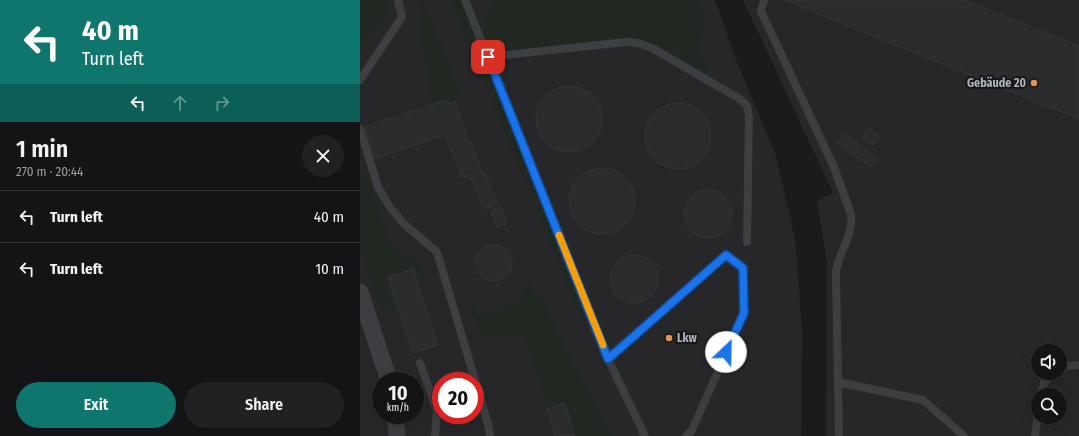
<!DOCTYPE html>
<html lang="en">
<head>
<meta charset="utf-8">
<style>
  :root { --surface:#141416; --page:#212123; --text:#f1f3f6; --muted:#9d9ea1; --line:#333335; --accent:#0f766e }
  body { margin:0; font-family:"Fira Sans Condensed",sans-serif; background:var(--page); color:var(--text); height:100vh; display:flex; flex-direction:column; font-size:15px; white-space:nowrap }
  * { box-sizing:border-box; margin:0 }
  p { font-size:13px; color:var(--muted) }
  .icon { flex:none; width:22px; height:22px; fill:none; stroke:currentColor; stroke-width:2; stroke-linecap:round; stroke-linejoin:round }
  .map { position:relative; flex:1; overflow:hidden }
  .details { display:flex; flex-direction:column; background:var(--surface); width:360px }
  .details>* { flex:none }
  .top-card { background:#0f766e; color:#fff; overflow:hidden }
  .controls { position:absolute; left:671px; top:344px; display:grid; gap:8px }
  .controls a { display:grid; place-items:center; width:36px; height:36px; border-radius:50%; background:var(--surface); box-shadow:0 4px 16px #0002,0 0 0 1px var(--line); font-size:20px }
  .speed { position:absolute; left:12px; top:372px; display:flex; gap:8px; font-size:20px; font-weight:700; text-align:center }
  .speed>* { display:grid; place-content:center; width:52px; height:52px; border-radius:50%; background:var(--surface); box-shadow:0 4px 16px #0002,0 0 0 1px var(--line); line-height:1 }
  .speed small { font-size:10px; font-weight:400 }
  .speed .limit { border:6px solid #d22; background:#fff; color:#111 }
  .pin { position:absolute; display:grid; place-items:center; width:34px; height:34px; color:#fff; margin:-17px; border-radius:8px; box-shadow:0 2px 6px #0006 }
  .me { position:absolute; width:44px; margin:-22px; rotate:24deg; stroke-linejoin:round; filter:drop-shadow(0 0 3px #0008) }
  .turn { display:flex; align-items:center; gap:14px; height:84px; padding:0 16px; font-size:18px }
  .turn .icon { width:52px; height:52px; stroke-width:2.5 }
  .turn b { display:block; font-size:28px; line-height:34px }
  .lanes { display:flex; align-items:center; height:38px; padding:0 16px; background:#0003; justify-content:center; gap:20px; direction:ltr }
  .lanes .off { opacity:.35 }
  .round { display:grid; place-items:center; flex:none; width:42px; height:42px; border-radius:21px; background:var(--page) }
  .head { display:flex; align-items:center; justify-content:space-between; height:68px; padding:0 16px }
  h1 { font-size:24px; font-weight:600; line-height:30px }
  .primary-button { display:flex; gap:8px; margin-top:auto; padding:8px 16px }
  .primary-button a { flex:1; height:46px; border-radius:24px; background:var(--accent); color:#fff; font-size:16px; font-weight:600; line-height:46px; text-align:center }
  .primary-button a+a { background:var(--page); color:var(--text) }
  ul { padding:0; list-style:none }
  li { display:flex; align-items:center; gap:12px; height:52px; padding:0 16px; border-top:1px solid var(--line) }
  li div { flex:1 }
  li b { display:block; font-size:15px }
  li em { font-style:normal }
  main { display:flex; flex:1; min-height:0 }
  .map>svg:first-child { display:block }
</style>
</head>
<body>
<main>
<section class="details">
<div class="top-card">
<div class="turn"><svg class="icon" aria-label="left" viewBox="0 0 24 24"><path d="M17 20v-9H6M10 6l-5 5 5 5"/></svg><div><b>40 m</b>Turn left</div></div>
<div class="lanes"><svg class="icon" aria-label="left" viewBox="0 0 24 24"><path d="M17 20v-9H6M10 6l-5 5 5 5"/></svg><svg class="icon off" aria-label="ahead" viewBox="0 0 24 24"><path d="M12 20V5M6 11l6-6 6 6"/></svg><svg class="icon off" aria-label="right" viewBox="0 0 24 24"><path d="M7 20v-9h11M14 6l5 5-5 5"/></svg></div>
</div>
<div class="head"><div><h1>1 min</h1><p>270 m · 20:44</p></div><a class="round"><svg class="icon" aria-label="close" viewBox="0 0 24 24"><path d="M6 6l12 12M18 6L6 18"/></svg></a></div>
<ul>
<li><svg class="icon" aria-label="left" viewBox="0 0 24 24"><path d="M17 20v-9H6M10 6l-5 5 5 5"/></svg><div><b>Turn left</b></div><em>40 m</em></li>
<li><svg class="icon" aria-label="left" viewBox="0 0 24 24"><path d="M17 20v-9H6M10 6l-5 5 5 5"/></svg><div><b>Turn left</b></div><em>10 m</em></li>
</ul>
<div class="primary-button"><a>Exit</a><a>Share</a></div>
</section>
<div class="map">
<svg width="719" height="436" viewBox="0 0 719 436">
  <rect width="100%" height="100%" fill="#1b1b1d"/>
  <path fill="#27272a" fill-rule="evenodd" d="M0,0h355l23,65 37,88 16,68 4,21 4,45 3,45 -1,104h-441zM21,381h34v34h-34zM81,381h34v34h-34z
    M383,0h336v436h-253l1,-174 -10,-61 16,-8zM678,351h22v22h-22zM678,395h22v22h-22z"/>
  <path fill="#212821" d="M0,0h29c3,20 -17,34 -29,48z
    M57,0h6l39,97 -27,11 -6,-21z
    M91,0h10l79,197 -8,2z
    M133,0h208l-2,6 5,6 1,6 -6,34 10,17 -3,5c-23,-14 -48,-33 -76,-36l-126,13c-13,-1 -17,-8 -22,-18z
    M7,175l24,70 30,19 4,14 -8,1 -4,-11 -28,9 10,29 -14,6 -21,-64v-71z
    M183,205l45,109 -8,3 -44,-109z
    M171,283l6,16 5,-2 14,34 56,105h-37l-10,-33 -17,5 -23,-72 -43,-2 -3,-3 -8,-22 4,-2 4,9 45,-18 -4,-11z"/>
  <path fill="#2b2c2e" stroke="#353639" d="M424,0h180l115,46v73z
    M176 119a33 33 0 1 1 66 0a33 33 0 1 1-66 0Z
    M87,100l2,4 6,-2 13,40 2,-1 13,33 2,-1 12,30 -13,6 -14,-34 -7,3 -18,-43 -70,24 -10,-32z
    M285 136a33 33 0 1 1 66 0a33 33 0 1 1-66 0Z
    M509,128l10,8 -6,9 -11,-8z
    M484,134l33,24 -6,9 -34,-24z
    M209 201a33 33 0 1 1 66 0a33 33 0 1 1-66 0Z
    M324 214a24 24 0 1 1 48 0a24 24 0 1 1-48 0Z
    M141,207l6,17 -10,4 -6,-17z
    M116 263a18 18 0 1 1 36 0a18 18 0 1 1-36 0Z
    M250 279a24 24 0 1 1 48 0a24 24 0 1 1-48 0Z
    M53,269l24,76 -24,8 -25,-76z
    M205,403l10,33h-19l-9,-27z"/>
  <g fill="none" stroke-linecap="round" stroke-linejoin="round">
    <path stroke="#3c3e42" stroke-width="8" d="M105,0l143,359 37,77
      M404,0l-3,11 72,154 18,49c3,22 -13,38 -15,59l3,163
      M127,57l139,-15 12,1 14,5 88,51 7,7 2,10 -2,126
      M0,80l42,-63 -4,-17
      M0,129l18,58 11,19 14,17 34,29 51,172 2,12
      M248,359l118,-104 17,13 1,45 -52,117 -6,6
      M60,363l17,48 -2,25
      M700,368l8,-2 11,-1
      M478,382l85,18 41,36
      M681,395l3,-12 9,-10
      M675,436l3,-22"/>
    <path stroke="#3c3e42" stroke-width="17" d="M0,292l29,89
      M35,415l2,21"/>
  </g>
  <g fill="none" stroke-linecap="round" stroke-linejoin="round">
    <defs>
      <path id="route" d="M128,57l120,302 118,-104 17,13 1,45 -18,39"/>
    </defs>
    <use href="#route" stroke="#114b97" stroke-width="10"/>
    <use href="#route" stroke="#1a73e8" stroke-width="7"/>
    <path stroke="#f59e0b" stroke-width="7" d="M199,235l44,110"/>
  </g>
  <g fill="#e1954e" stroke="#161618" stroke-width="1.5">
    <circle cx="674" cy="83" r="4"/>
    <circle cx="309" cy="338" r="4"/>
  </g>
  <g text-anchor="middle" stroke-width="4" stroke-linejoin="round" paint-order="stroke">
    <g font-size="12" font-weight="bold" fill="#afb5bb" stroke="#161618" text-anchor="end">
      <text x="666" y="87">Gebäude 20</text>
      <text x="317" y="342" text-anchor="start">Lkw</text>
    </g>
  </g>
</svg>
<div class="controls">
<a><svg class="icon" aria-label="sound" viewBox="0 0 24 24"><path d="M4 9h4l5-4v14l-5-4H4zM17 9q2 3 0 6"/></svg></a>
<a><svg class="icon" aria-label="search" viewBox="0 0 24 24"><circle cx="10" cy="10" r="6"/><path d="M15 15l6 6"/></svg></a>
</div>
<div class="speed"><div>10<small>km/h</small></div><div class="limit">20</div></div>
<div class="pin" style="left:128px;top:57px;background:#d93025"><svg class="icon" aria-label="arrive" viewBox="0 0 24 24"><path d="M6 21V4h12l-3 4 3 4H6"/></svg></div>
<svg class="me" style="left:366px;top:352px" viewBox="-20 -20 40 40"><circle r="19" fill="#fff"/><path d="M0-13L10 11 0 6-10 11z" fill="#1a73e8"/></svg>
</div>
</main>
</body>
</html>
